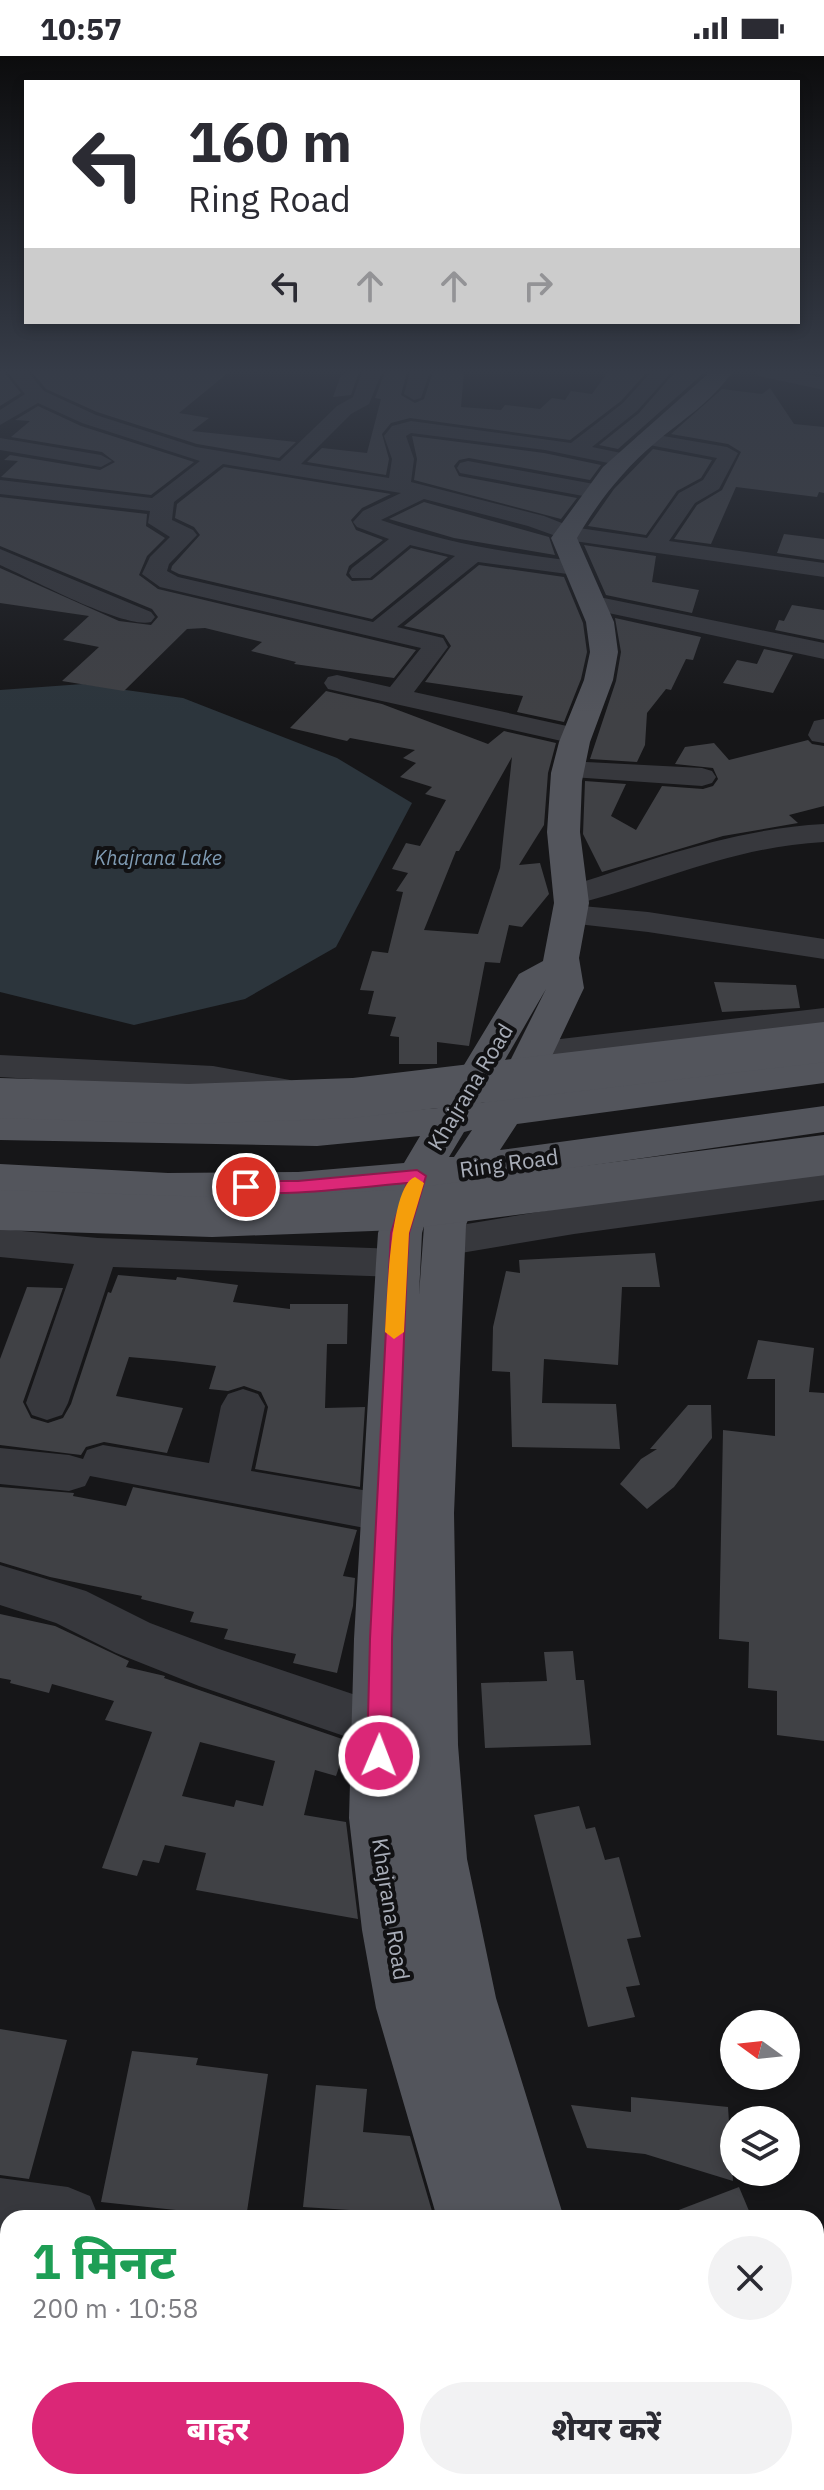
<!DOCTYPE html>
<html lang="hi">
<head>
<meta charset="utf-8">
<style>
  :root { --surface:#fff; --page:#f2f2f3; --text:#2b2b33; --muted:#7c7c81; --accent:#db2777 }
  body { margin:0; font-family:"IBM Plex Sans","Noto Sans Devanagari",sans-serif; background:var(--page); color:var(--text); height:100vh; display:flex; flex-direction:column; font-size:30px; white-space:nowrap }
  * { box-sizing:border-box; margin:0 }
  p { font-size:26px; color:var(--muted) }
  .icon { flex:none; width:44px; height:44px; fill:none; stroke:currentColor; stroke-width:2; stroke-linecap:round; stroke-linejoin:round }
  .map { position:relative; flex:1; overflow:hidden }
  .drawer { position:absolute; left:0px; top:2154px; width:824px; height:280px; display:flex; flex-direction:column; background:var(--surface); border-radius:24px 24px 0 0; box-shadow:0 4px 12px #0003 }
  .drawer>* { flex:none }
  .guide { position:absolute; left:24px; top:24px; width:776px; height:244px; border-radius:0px; box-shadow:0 4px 12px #0003; background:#fff; color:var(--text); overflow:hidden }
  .needle { width:52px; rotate:285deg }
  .buttons { position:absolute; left:720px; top:1954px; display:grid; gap:16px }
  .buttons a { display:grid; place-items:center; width:80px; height:80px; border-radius:50%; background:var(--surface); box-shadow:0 4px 12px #0003; font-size:40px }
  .pin { position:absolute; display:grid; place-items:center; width:68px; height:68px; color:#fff; margin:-34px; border:4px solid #fff; border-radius:50%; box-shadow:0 2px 8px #0007 }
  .me { position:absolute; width:88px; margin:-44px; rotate:1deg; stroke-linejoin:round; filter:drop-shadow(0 0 6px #0008) }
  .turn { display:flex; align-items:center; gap:28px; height:168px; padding:0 32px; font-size:36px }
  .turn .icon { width:104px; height:104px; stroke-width:2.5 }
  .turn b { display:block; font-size:56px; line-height:68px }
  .lanes { display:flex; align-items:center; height:76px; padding:0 32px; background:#0003; justify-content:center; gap:40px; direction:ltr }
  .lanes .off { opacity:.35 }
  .round { display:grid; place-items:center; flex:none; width:84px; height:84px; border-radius:42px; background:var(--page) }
  .overview { display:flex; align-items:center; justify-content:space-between; height:136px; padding:0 32px }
  h1 { font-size:48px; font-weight:800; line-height:60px; color:#1e9e55 }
  .cta { display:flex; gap:16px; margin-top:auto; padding:16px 32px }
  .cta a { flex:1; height:92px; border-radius:48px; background:var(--accent); color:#fff; font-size:32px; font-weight:800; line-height:92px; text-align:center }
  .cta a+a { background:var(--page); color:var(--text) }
  .status { display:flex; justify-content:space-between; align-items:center; height:56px; padding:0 40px; background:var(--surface); direction:ltr }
  .status svg { height:22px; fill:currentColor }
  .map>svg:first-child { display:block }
</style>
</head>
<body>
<div class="status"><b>10:57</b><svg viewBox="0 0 49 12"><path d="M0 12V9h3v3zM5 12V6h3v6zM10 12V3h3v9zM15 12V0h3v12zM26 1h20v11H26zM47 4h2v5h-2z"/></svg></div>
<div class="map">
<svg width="824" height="2434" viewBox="0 0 824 2434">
  <rect width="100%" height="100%" fill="#161618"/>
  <path fill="#2c353c" d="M83,628l100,14 154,60 75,45 -76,144 -91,52 -111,26 -134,-33v-302z"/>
  <path fill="#404145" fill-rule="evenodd" d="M0,316h4l17,21 -21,13z
    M32,316h197l-50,41 30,5 -17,13 104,11 -17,16 -82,-14 -100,-32 -51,-23z
    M347,316h12l-8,23 -18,2 8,-22z
    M385,316h22l-6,23 14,8 9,-4 9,-27h31l-3,35 40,3 4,-5 35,4 12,-11 13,2 6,-9 21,3 16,-22h39l-26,29 -51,39 -160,-22 -19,5 -9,11 7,25 -3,16 -79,-13 15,-14 45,5 14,-54 -6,-1z
    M675,316h30l-87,77 -19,-4 40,-32z
    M770,332l24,36 30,3v66l-5,-1 -2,5 -81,-10 -25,57 -37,-5 23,-34 25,-15 19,-38 -13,-8 -57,-10 51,-45 40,5z
    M38,350l43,20 113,36 -43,33 -150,-18 17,-16 -14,-1 6,-5 90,15 15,-8 -13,-10 -91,-15 19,-16 -15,-1z
    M412,380l132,17 57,12 -11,15 -121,-22 -10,2 -5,6 5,10 118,22 -16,21 -147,-39 3,-21z
    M653,393l59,11 -11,18 -24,13 -31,44 -58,-9 26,-37z
    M224,411l167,27 -29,14 -11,12 5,10 27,10 -34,26 -3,9 6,6 20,-1 39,-32 37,9 -76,62 -193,-45 -8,-4 1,-4 28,-31 -6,-8 -19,-9 2,-14z
    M0,441l147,17 -1,12 19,12 -18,18 -8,19 19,14 258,61 -22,28 -100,-14 2,-2 -45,-11 11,-9 -57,-14 -18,1 -63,62 -62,-10 37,-34 -36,-7 26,-24 -89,-13v-35l119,53 32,4 7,-8 -6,-8 -152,-63z
    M424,446l125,35 6,18 -101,-17 -65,-19z
    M784,478l40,5v21l-47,-7z
    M584,489l72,11 -4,26 47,8 -7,23 -86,-18z
    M479,509l85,12 19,46 4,29 -6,27 -17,43 -47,-10 6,-16 -98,-14 26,-36 -7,-11 -40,-9z
    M792,549l32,5v30l-49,-10 4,-10 5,1z
    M615,562l86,19 -8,23 -7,-1 -15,31 -5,-1 -19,24 -2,32 -8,17 -47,-3 26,-78 5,-29z
    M764,593l29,6 -20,38 -50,-10 14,-23 20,4z
    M326,635l56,13 106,40 16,-13 52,12 -8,30 -4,52 -25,40 21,-2 9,31 -27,33 -13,-2 -9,38 -15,-1 -16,84 -32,-4v22h-38v-27l-9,-1 6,-19 -28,-3 6,-23 -14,-1 12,-39 16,2 15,-61 -7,-1 12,-18 -16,-4 14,-26 14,3 26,-46 -21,-6 7,-7 -32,-10 16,-14 -13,-5 12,-8 -65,-12 -3,3 -57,-13zM512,701l-12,111 -22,66 -54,-4 32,-79h3z
    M808,684l4,4 12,2v60l-35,9 9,8 -75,13 -121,36 -19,-38 2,-53 41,3 -15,32 25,14 26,-44 41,3 10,-3 5,-7 -5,-11 -38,-4 10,-17 29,-4 15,17z
    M714,926l82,3 4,23 -78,4z
    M655,1197l5,34h-38l-4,78 -74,-6 -2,44 74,1 4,45 -108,-2 -2,-75 -18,-1 1,-44 13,-56 14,2 -1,-13z
    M118,1219l58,5 1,-3 61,8 -5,17 57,7v-5h58l-1,40h-20l-2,64 40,-1 -5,80 -105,-18 13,-62 -7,-15 -17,-6 -16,5 -19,-2 7,-23 -42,-5 -45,-4 -13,39 67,12 -16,45 -63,-11 -18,5 -5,8 -81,-10v-86l27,-72 36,1 -40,114 8,16 17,5 15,-5 8,-14 37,-112 3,1z
    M758,1284l56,8 -5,44 15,1v348l-47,-6v-44l-29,-3 1,-46 -30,-3 4,-209 52,6v-57h-28z
    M688,1349h23l1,33 -38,49 -27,22 -27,-25 21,-25 16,-10h-7z
    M0,1431l74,6 -1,3 53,10 7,-19 224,43 -14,46 12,2 -2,28 -16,67 -44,-10 3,-9 -72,-15 4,-10 -38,-7 4,-10 -53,-13 1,-3 -92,-19 -50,-15z
    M0,1558l55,12 74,35 -3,6 39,9 -1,2 184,63 -12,35 -21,-6 -11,45 42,7 12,97 -162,-29 10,-37 -41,-8 -6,18 -16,-3 -6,16 -35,-8 50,-136 -47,-12 9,-19 -62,-17 -3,9 -39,-10 1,-3 -11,-2zM200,1686l75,19 -12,45 -27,-6 -2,7 -52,-11z
    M573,1595l3,29h8l7,65 -106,3 -4,-65 66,-2 -3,-29z
    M579,1750l7,23 9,-2 10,33 14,-3 22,80 -14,2 13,46 -14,2 9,30 -47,10 -54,-212z
    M0,1973l67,11 -38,139 -29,-4z
    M132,1995l66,7 -2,7 72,9 -22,144h-62l1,-7 -84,-9z
    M316,2029l51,4 -4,43 47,4 24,82h-69v-7l-62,-4z
    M631,2041l97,10 5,74 -88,-27 -58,-6 -16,-43 60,7z
    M739,2131l13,31h-89v-2z"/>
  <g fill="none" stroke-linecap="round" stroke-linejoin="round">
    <path fill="#37383d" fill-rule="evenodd" d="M7,316h21l16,19 52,24 100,32 84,14 57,-55 16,-9 9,-25h20l-13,32 -18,10 -50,50 88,14 3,-19 -8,-23 8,-10 19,-5 160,22 52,-40 28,-31h21l-35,39 -45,36 39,8 3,5 -3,5 -8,1 -78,-16 -134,-17 -5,3 8,23 -3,23 133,34 28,11 75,11 32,-45 24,-13 14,-22 -78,-15 -4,-4 4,-4 7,-2 81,14 11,6 -19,36 -24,14 -26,38 155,22v14l-257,-37 -39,-14 -104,-27 -43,21c64,23 127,33 194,41l8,2 4,5 -4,5 -8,2 -97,-13 -81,65 46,11 5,9 -34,45 171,38 4,6 -4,6 -10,2 -247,-55 -4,-6 4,-6 9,-2 53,12 31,-39 -261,-61 -18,-13 8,-17 20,-20 -22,-14 2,-12 -150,-17v-14l152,18 48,-37 -118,-38 -44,-20 -38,22v-15l25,-16zM223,408l178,29 -38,18 -10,11 4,5 32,12 -37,29 -3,5 3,5h18l40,-33 45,11 -82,66 -195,-45 -11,-6 2,-7 28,-29 -4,-5 -21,-10 2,-18z
      M410,316h20l-9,26 -7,2 -10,-6z
      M755,316h41l28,6v12l-66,-14z
      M0,382l101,17 11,6 -11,6 -101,-17z
      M468,405l126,23 11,7 -11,7 -134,-25 -3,-5 3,-5z
      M0,493l151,63 4,5 -4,5c-28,7 -121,-44 -151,-57z
      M594,540l230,47v16l-239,-51 -3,-5 3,-5z
      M824,663v24l-12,-2 -4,-6 6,-14z
      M567,705l135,7 10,3 4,6 -4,6 -10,3 -145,-10 -4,-6 4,-6z
      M824,768v18c-94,5 -164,41 -252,63l-11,-2 -5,-7 5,-7c87,-28 171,-60 263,-65z
      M571,849l77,7 176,27v20l-176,-27 -88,-10 -5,-7 5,-7z
      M824,952v22l-289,34 -12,-3 -6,-8 6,-8 12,-3z
      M0,999l213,11 77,14 15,9 5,8 -5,8 -13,4 -24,-11 -55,-8 -213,-13z
      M824,1118v26l-250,34 -131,22 -14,-4 -6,-10 6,-10 14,-4 131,-22z
      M0,1173l98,9 300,11 14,4 6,10 -6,10 -14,4 -285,-10 -45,136 -6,12 -15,5 -15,-5 -6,-12 48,-139 -74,-7z
      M243,1333l15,5 7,12 -14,65 135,23h31l16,6 7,13 -7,13 -16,6h-31l-296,-56 -5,10 -16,5 -69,-7v-36l69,7 14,4 4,-9 16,-5 106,18 12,-57 7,-12z
      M0,1509l86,26 64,32 69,26 178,60 7,16 -7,16 -18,7 -180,-62 -83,-33 -60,-30 -56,-18z
      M0,2122l68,9 22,9 9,22h-91v23l-8,-1z"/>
    <path fill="#53555c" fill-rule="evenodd" d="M710,316h22c-20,30 -50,48 -77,71 -32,27 -57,59 -78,95l37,84 4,30 -5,28 -23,62 -8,39 -2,51 9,71 -10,55 5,30 -51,108 291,-39v26l-307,41 -17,26 324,-44v26l-341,49 -17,44 -12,288 4,232 9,114 29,139 68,220h-127l-61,-210 -14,-78 -13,-112 5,-179 22,-376 2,-30 13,-40 -93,9 -130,1 -168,-11v-28l168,9 130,-1 106,-9 16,-27 -103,10 -317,-6v-28l317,6 121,-10 81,-134 24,-13 11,-58 -7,-71 4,-59 8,-31 25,-62 6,-28 -4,-30 -35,-84 52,-71zM546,933l-56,112 -10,2zM472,1074l-18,27h-5l15,-25zM439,1131l-15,36 10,-35zM424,1170l-5,69 3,-62z
      M510,2426h141l2,8h-141z"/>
    <path stroke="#53555c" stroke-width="40" d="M0,1042l189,6 164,-6 471,-56
      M0,1154l212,7 186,-7 426,-55"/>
  </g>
  <linearGradient id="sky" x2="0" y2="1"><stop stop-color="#0c0c0d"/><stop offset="0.48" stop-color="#363c48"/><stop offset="1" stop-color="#363c48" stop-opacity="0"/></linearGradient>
  <rect width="824" height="657" fill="url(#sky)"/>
  <path fill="#db2777" stroke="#8e194d" stroke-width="2" d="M417,1114l9,6 -17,57 -2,30 -15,376 -1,117 -4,8 -8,3 -8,-3 -4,-8 3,-117 21,-406 16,-50c-26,2 -157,19 -170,4l9,-6h52z"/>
  <path fill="#f59e0b" d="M415,1121l9,6 -15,50 -5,99 -10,7 -9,-7c2,-26 4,-147 30,-155z"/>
  <g text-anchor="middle" stroke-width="8" stroke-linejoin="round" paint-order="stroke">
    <g font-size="20" font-style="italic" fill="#7f9bb3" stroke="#111113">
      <text x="158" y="809">Khajrana Lake</text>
    </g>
    <g font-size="22" fill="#a8adb8" stroke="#111113">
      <text transform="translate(470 1031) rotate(-59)" y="8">Khajrana Road</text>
      <text transform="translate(509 1107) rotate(-8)" y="8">Ring Road</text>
      <text transform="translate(391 1853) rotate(81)" y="8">Khajrana Road</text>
    </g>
  </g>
</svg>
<div class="buttons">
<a><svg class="needle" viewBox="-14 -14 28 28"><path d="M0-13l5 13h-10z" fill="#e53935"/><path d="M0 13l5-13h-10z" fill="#7c7c81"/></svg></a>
<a><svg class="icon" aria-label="layers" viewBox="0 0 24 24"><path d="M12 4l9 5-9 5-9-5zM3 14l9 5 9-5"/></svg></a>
</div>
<div class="pin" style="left:246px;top:1131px;background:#d93025"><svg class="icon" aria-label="arrive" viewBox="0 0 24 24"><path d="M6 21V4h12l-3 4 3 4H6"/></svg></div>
<svg class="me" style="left:379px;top:1700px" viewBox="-20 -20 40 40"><circle r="17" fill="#db2777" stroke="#fff" stroke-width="3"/><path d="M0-11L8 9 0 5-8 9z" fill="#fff"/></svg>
<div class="guide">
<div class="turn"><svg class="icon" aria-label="left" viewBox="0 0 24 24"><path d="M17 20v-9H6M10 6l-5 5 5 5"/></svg><div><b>160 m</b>Ring Road</div></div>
<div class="lanes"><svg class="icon" aria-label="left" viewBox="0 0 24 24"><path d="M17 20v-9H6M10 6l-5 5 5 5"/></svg><svg class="icon off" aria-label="ahead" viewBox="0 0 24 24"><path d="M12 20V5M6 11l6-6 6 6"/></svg><svg class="icon off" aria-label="ahead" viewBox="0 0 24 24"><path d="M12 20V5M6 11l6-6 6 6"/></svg><svg class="icon off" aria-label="right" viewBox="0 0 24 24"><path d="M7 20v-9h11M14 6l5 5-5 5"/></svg></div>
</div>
<section class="drawer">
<div class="overview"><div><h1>1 मिनट</h1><p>200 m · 10:58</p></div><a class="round"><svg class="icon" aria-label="close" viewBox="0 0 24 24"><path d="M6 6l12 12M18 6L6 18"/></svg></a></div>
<div class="cta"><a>बाहर</a><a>शेयर करें</a></div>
</section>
</div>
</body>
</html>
